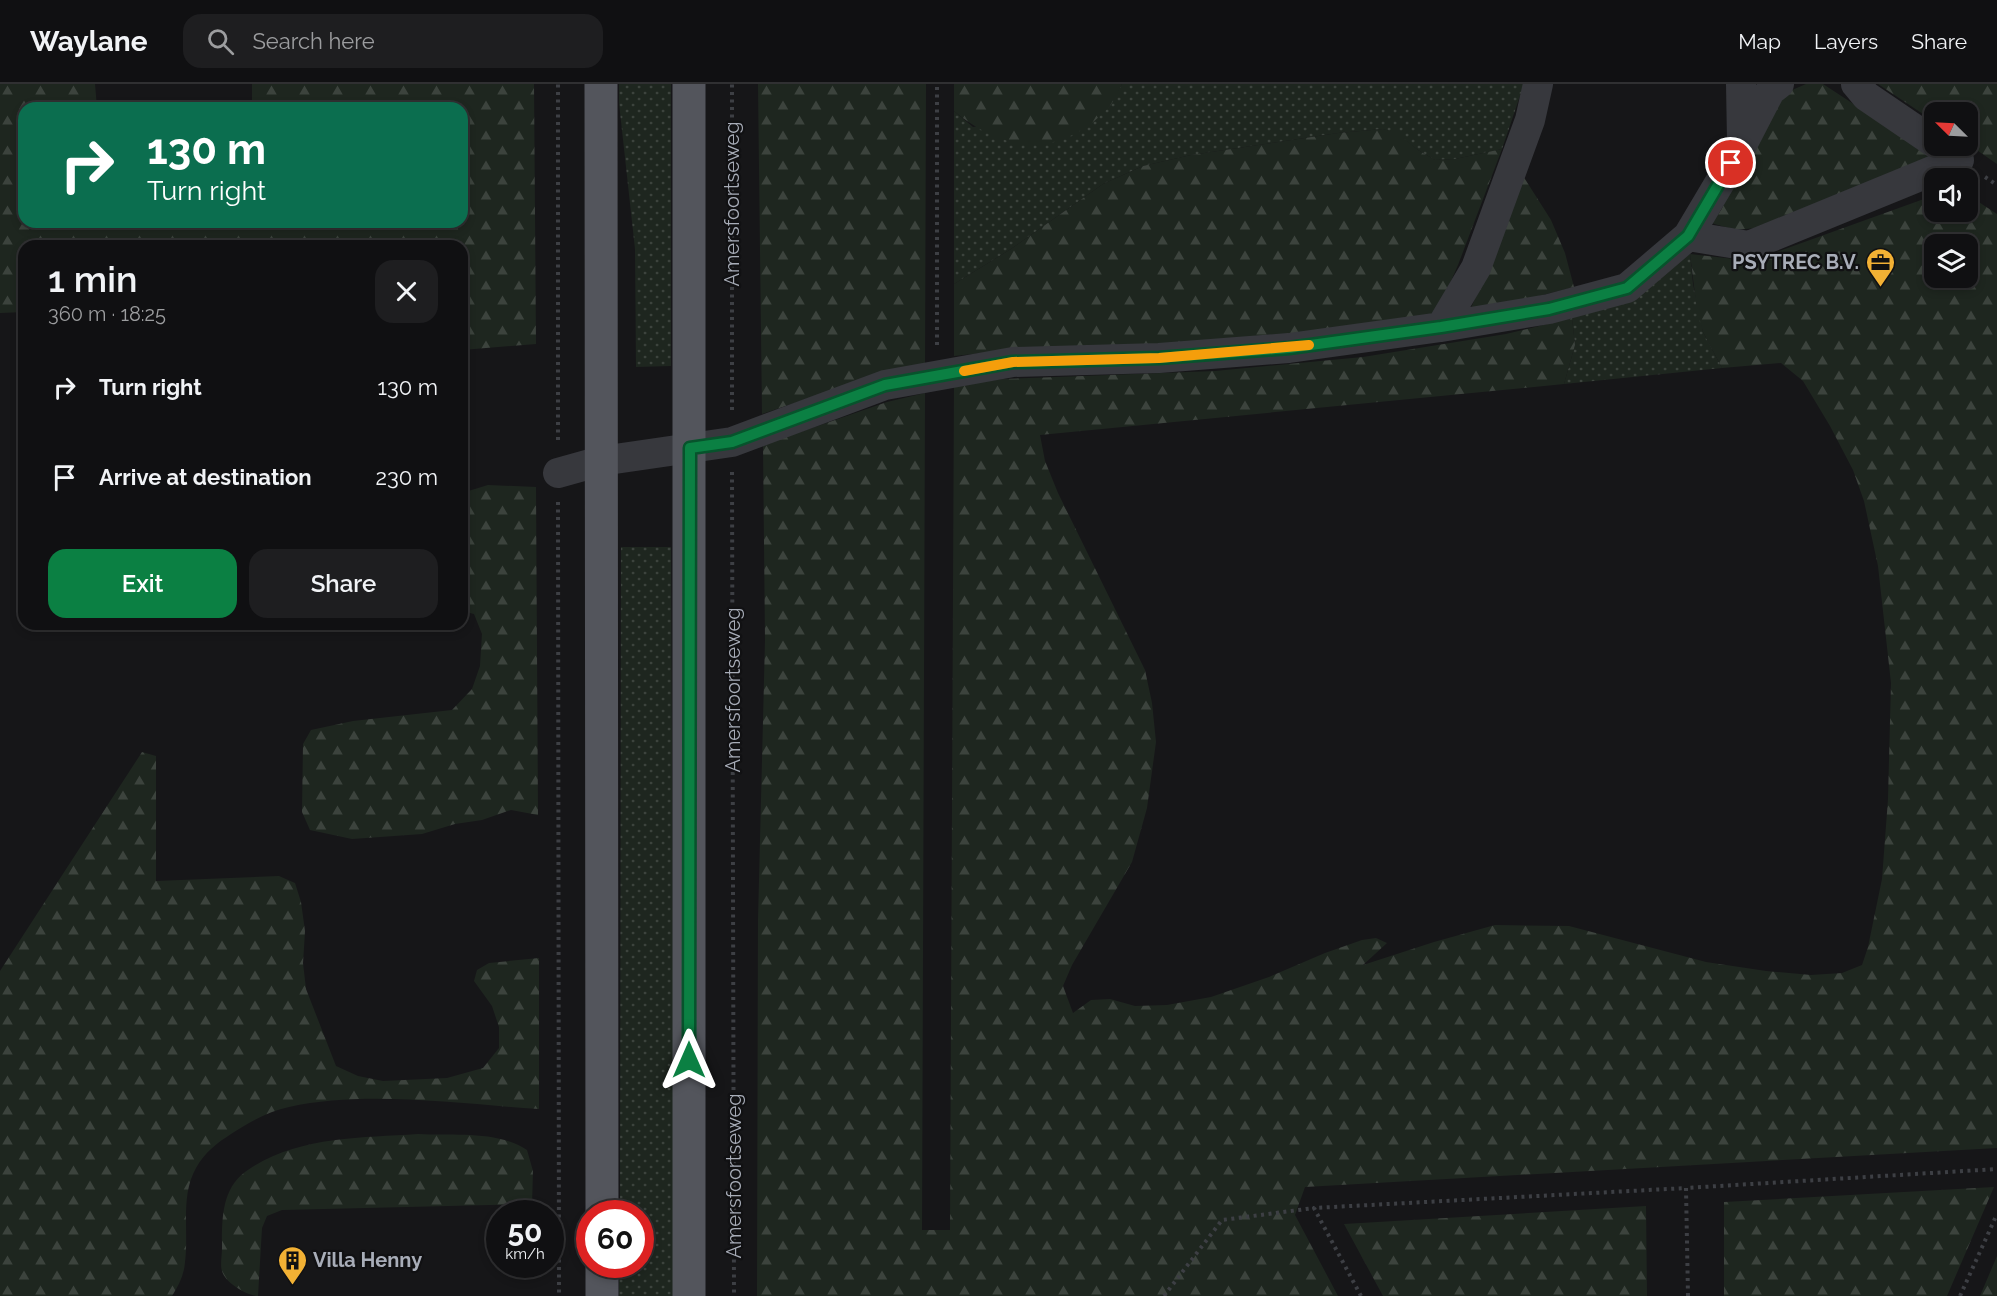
<!DOCTYPE html>
<html lang="en">
<head>
<meta charset="utf-8">
<style>
  :root { --surface:#101012; --page:#1e1e20; --text:#f1f3f6; --muted:#9c9d9f; --line:#303032; --accent:#0b8043 }
  body { margin:0; font-family:Raleway,sans-serif; background:var(--page); color:var(--text); height:100vh; display:flex; flex-direction:column; font-size:22px; white-space:nowrap }
  * { box-sizing:border-box; margin:0 }
  p { font-size:20px; color:var(--muted) }
  .icon { flex:none; width:33px; height:33px; fill:none; stroke:currentColor; stroke-width:2; stroke-linecap:round; stroke-linejoin:round }
  .map { position:relative; flex:1; overflow:hidden }
  .side { position:absolute; left:18px; top:156px; width:450px; height:390px; display:flex; flex-direction:column; background:var(--surface); border-radius:18px; box-shadow:0 3px 9px #0003,0 0 0 2px var(--line) }
  .side>* { flex:none }
  .guide { position:absolute; left:18px; top:18px; width:450px; height:126px; border-radius:18px; box-shadow:0 3px 9px #0003,0 0 0 2px var(--line); background:#0b6e4f; color:#fff; overflow:hidden }
  .needle { width:39px; rotate:294deg }
  .tools { position:absolute; left:1924px; top:18px; display:grid; gap:12px }
  .tools a { display:grid; place-items:center; width:54px; height:54px; border-radius:12px; background:var(--surface); box-shadow:0 3px 9px #0003,0 0 0 2px var(--line); font-size:30px }
  .speed { position:absolute; left:486px; top:1116px; display:flex; gap:12px; font-size:30px; font-weight:700; text-align:center }
  .speed>* { display:grid; place-content:center; width:78px; height:78px; border-radius:50%; background:var(--surface); box-shadow:0 3px 9px #0003,0 0 0 2px var(--line); line-height:1 }
  .speed small { font-size:15px; font-weight:400 }
  .speed .limit { border:9px solid #d22; background:#fff; color:#111 }
  .pin { position:absolute; display:grid; place-items:center; width:51px; height:51px; color:#fff; margin:-26px; border:3px solid #fff; border-radius:50%; box-shadow:0 2px 6px #0007 }
  .me { position:absolute; width:66px; margin:-33px; rotate:0deg; stroke-linejoin:round; filter:drop-shadow(0 0 4px #0008) }
  .turn { display:flex; align-items:center; gap:21px; height:126px; padding:0 30px; font-size:27px }
  .turn .icon { width:78px; height:78px; stroke-width:2.5 }
  .turn b { display:block; font-size:42px; line-height:51px }
  .round { display:grid; place-items:center; flex:none; width:63px; height:63px; border-radius:18px; background:var(--page) }
  .headline { display:flex; align-items:center; justify-content:space-between; height:102px; padding:0 30px }
  h1 { font-size:36px; font-weight:600; line-height:45px }
  .primary-button { display:flex; gap:12px; margin-top:auto; padding:12px 30px }
  .primary-button a { flex:1; height:69px; border-radius:18px; background:var(--accent); color:#fff; font-size:24px; font-weight:600; line-height:69px; text-align:center }
  .primary-button a+a { background:var(--page); color:var(--text) }
  ul { padding:0; list-style:none }
  li { display:flex; align-items:center; gap:18px; height:90px; padding:0 30px }
  li div { flex:1 }
  li b { display:block; font-size:22px }
  li em { font-style:normal }
  header { display:flex; align-items:center; gap:36px; box-sizing:border-box; height:84px; padding:0 30px; background:var(--surface); border-bottom:2px solid var(--line) }
  header strong { font-size:28px }
  nav { display:flex; gap:33px; margin-inline-start:auto; font-size:21px }
  .search { width:420px; height:54px; background:var(--page); display:flex; align-items:center; gap:15px; box-sizing:border-box; padding:0 21px; border-radius:18px; color:var(--muted); font-size:22px }
  .map>svg:first-child { display:block }
</style>
</head>
<body>
<header>
<strong>Waylane</strong>
<div class="search"><svg class="icon" aria-label="search" viewBox="0 0 24 24"><circle cx="10" cy="10" r="6"/><path d="M15 15l6 6"/></svg>Search here</div>
<nav><a>Map</a><a>Layers</a><a>Share</a></nav>
</header>
<div class="map">
<svg width="1997" height="1212" viewBox="0 0 1997 1212">
  <defs>
    <pattern id="grass-dots" width="8" height="8" patternUnits="userSpaceOnUse" patternTransform="scale(1.5)"><rect width="8" height="8" fill="#1e261f"/><path d="M2 2h.1M6 6h.1" fill="none" stroke="#3c433d" stroke-width="1.8" stroke-linecap="round"/></pattern>
    <pattern id="forest-firs" width="22" height="20" patternUnits="userSpaceOnUse" patternTransform="scale(1.5)"><rect width="22" height="20" fill="#1e261f"/><path d="M5 1l3.5 6h-7zM16 11l3.5 6h-7z" fill="#3c433d"/></pattern>
  </defs>
  <rect width="100%" height="100%" fill="#161618"/>
  <path fill="url(#grass-dots)" d="M619,0h52v282l-35,1 -1,-118 -16,-146z
    M1122,0h402l-22,65 -47,10 -20,1 -17,-10 -21,-16 -14,-5 -45,4 -147,22 -48,11 -40,18 -92,65 -57,35v-173l19,16 136,-20z
    M1690,170l3,30 10,48 19,36 -158,16 11,-39 -3,-27z
    M621,463h50l3,629 -1,120h-54v-31l21,-1v-50l-20,-1z"/>
  <path fill="url(#forest-firs)" fill-rule="evenodd" d="M0,0h95l2,24h-73v114h438v-114h-210v-24h282l2,260 -74,6v-104h-438v66l-24,1z
    M758,0h168l-1,279 -107,32 -56,19z
    M954,0h168c-4,8 -8,18 -14,24 -48,51 -104,45 -154,3z
    M1806,0h17l110,72 -178,72 -19,2 -25,-7 10,-13 20,-44 42,-72z
    M1878,0h119v80l-29,-20v-32h-33v10z
    M1383,45l14,4 21,17 17,10 20,-1 47,-10 -44,116 -22,50 -77,14 -146,13 -212,9 -47,5v-72l57,-35 92,-65 40,-18 48,-11 147,-22z
    M1523,92l28,44 14,33 9,34 -74,19 -30,4 15,-34z
    M1935,111v17h33v-17l29,19v934l-692,39 -10,28 43,81h-581l1,-375 7,-281 -2,-195 124,-43 38,-9 -3,837h28l4,-844 49,-7 212,-8 148,-14 143,-23 66,-16 3,27 -11,39 -524,51 5,26 13,32 87,177 7,33 4,39 -9,66 -15,54 -60,103 -9,21 10,27 18,-13 19,-1 25,7 32,-1 44,-8 58,-20 56,-24 37,-13 14,-2 11,5 -24,22 71,-23 61,-17 74,1 137,36 60,9 45,4 31,-2 20,-8 6,-18 14,-68 6,-80 3,-116 -13,-117 -14,-65 -11,-31 -23,-44 -27,-45 -22,-18 -59,5 -19,-36 -6,-22 -7,-56 44,5 29,-2zM1935,160h33v34h-33z
    M488,401l48,2 2,328 -27,-5 -29,10 -27,4 -33,10 -70,5 -42,-9 -8,-18 1,-68 8,-14 42,-9 99,-11 20,-21 8,-23 2,-32 -8,-20 -12,-3v-118z
    M142,668l14,4v125l123,-5 16,7 6,19 4,29 -2,32 3,26 30,77 22,10 25,5 64,-3 36,-10 16,-20v-21l-7,-21 -18,-25 3,-11 12,-7 50,-5v151c-79,-5 -173,-19 -250,-2 -20,4 -41,16 -58,27 -14,9 -26,18 -35,34 -16,28 -7,64 -11,94 -1,13 -6,23 -13,34h-172v-325z
    M418,1050c36,2 78,-4 109,16l6,21 -1,33 -250,6 -15,6 -5,12 -4,68c-10,0 -33,-13 -36,-25 -2,-6 0,-16 0,-23 0,-27 -1,-58 23,-76 50,-36 115,-34 173,-38z
    M1994,1103l-47,109h-223v-94z
    M1646,1122l1,90h-264l-39,-72z
    M1997,1172v40h-17z"/>
  <g fill="none" stroke-linecap="round" stroke-linejoin="round">
    <path stroke="#3d3f44" stroke-width="4" stroke-dasharray="3 4.5" stroke-linecap="butt" d="M1985,93l12,8
      M937,261v-261
      M732,326v-326
      M558,356v-356
      M732,388l2,824
      M558,418l1,794
      M1164,1212l58,-76 92,-12
      M1361,1212l-47,-88 372,-20
      M1688,1212l-2,-108 311,-19
      M1960,1212l37,-82"/>
    <path stroke="#37383d" stroke-width="30" d="M1741,0l1,57
      M1856,0l10,12 69,47
      M1688,152l61,10 210,-86
      M1441,243l108,-18 78,-21 61,-52 54,-91 28,-54 9,-7
      M558,389l43,-12 131,-19 153,-57 128,-23 146,-4 130,-10 152,-21 35,-59 54,-148 8,-36"/>
    <path stroke="#53555c" stroke-width="33" d="M601,0l1,1130
      M602,1180v32
      M689,1212v-1212"/>
  </g>
  <g fill="none" stroke-linecap="round" stroke-linejoin="round">
    <defs>
      <path id="route" d="M689,976l1,-612 42,-6 153,-57 128,-23 146,-4 130,-10 152,-21 108,-18 78,-21 61,-52 43,-73"/>
    </defs>
    <use href="#route" stroke="#07532c" stroke-width="15"/>
    <use href="#route" stroke="#0b8043" stroke-width="10"/>
    <path stroke="#f59e0b" stroke-width="10" d="M964,287l49,-9 146,-4 150,-13"/>
  </g>
  <defs>
    <symbol id="office-pin" viewBox="-11 -11 22 30"><path d="M0 17L-7.5 6A9.5 9.5 0 1 1 7.5 6Z" fill="#f2b134" stroke="#111113"/><path d="M-6-3h4V-5.5h4V-3h4V5H-6ZM-1-4.5V-3h2v-1.5ZM-6 0V1H6V0Z" fill="#111"/></symbol>
    <symbol id="building-pin" viewBox="-11 -11 22 30"><path d="M0 17L-7.5 6A9.5 9.5 0 1 1 7.5 6Z" fill="#f2b134" stroke="#111113"/><path d="M-4-6H4V6H1V3H-1V6H-4ZM-2.5-4.3h1.7v1.8h-1.7ZM.8-4.3h1.7v1.8H.8ZM-2.5-1h1.7V.8h-1.7ZM.8-1h1.7V.8H.8Z" fill="#111"/></symbol>
  </defs>
  <g fill-rule="evenodd">
    <use href="#office-pin" x="1864" y="162" width="33" height="45"/>
    <use href="#building-pin" x="276" y="1160" width="33" height="45"/>
  </g>
  <g text-anchor="middle" stroke-width="4.5" stroke-linejoin="round" paint-order="stroke">
    <g font-size="20" fill="#a8adb8" stroke="#111113">
      <text transform="translate(732 120) rotate(-90)" y="7">Amersfoortseweg</text>
      <text transform="translate(733 606) rotate(-90)" y="7">Amersfoortseweg</text>
      <text transform="translate(734 1092) rotate(-90)" y="7">Amersfoortseweg</text>
    </g>
    <g font-size="20" font-weight="bold" fill="#a8adb8" stroke="#111113" text-anchor="end">
      <text x="1859" y="185">PSYTREC B.V.</text>
      <text x="313" y="1183" text-anchor="start">Villa Henny</text>
    </g>
  </g>
</svg>
<div class="tools">
<a><svg class="needle" viewBox="-14 -14 28 28"><path d="M0-13l5 13h-10z" fill="#e53935"/><path d="M0 13l5-13h-10z" fill="#9c9d9f"/></svg></a>
<a><svg class="icon" aria-label="sound" viewBox="0 0 24 24"><path d="M4 9h4l5-4v14l-5-4H4zM17 9q2 3 0 6"/></svg></a>
<a><svg class="icon" aria-label="layers" viewBox="0 0 24 24"><path d="M12 4l9 5-9 5-9-5zM3 14l9 5 9-5"/></svg></a>
</div>
<div class="speed"><div>50<small>km/h</small></div><div class="limit">60</div></div>
<div class="pin" style="left:1731px;top:79px;background:#d93025"><svg class="icon" aria-label="arrive" viewBox="0 0 24 24"><path d="M6 21V4h12l-3 4 3 4H6"/></svg></div>
<svg class="me" style="left:689px;top:976px" viewBox="-20 -20 40 40"><path d="M0-17L14 15 0 8-14 15z" fill="#0b8043" stroke="#fff" stroke-width="4"/></svg>
<div class="guide">
<div class="turn"><svg class="icon" aria-label="right" viewBox="0 0 24 24"><path d="M7 20v-9h11M14 6l5 5-5 5"/></svg><div><b>130 m</b>Turn right</div></div>
</div>
<section class="side">
<div class="headline"><div><h1>1 min</h1><p>360 m · 18:25</p></div><a class="round"><svg class="icon" aria-label="close" viewBox="0 0 24 24"><path d="M6 6l12 12M18 6L6 18"/></svg></a></div>
<ul>
<li><svg class="icon" aria-label="right" viewBox="0 0 24 24"><path d="M7 20v-9h11M14 6l5 5-5 5"/></svg><div><b>Turn right</b></div><em>130 m</em></li>
<li><svg class="icon" aria-label="arrive" viewBox="0 0 24 24"><path d="M6 21V4h12l-3 4 3 4H6"/></svg><div><b>Arrive at destination</b></div><em>230 m</em></li>
</ul>
<div class="primary-button"><a>Exit</a><a>Share</a></div>
</section>
</div>
</body>
</html>
